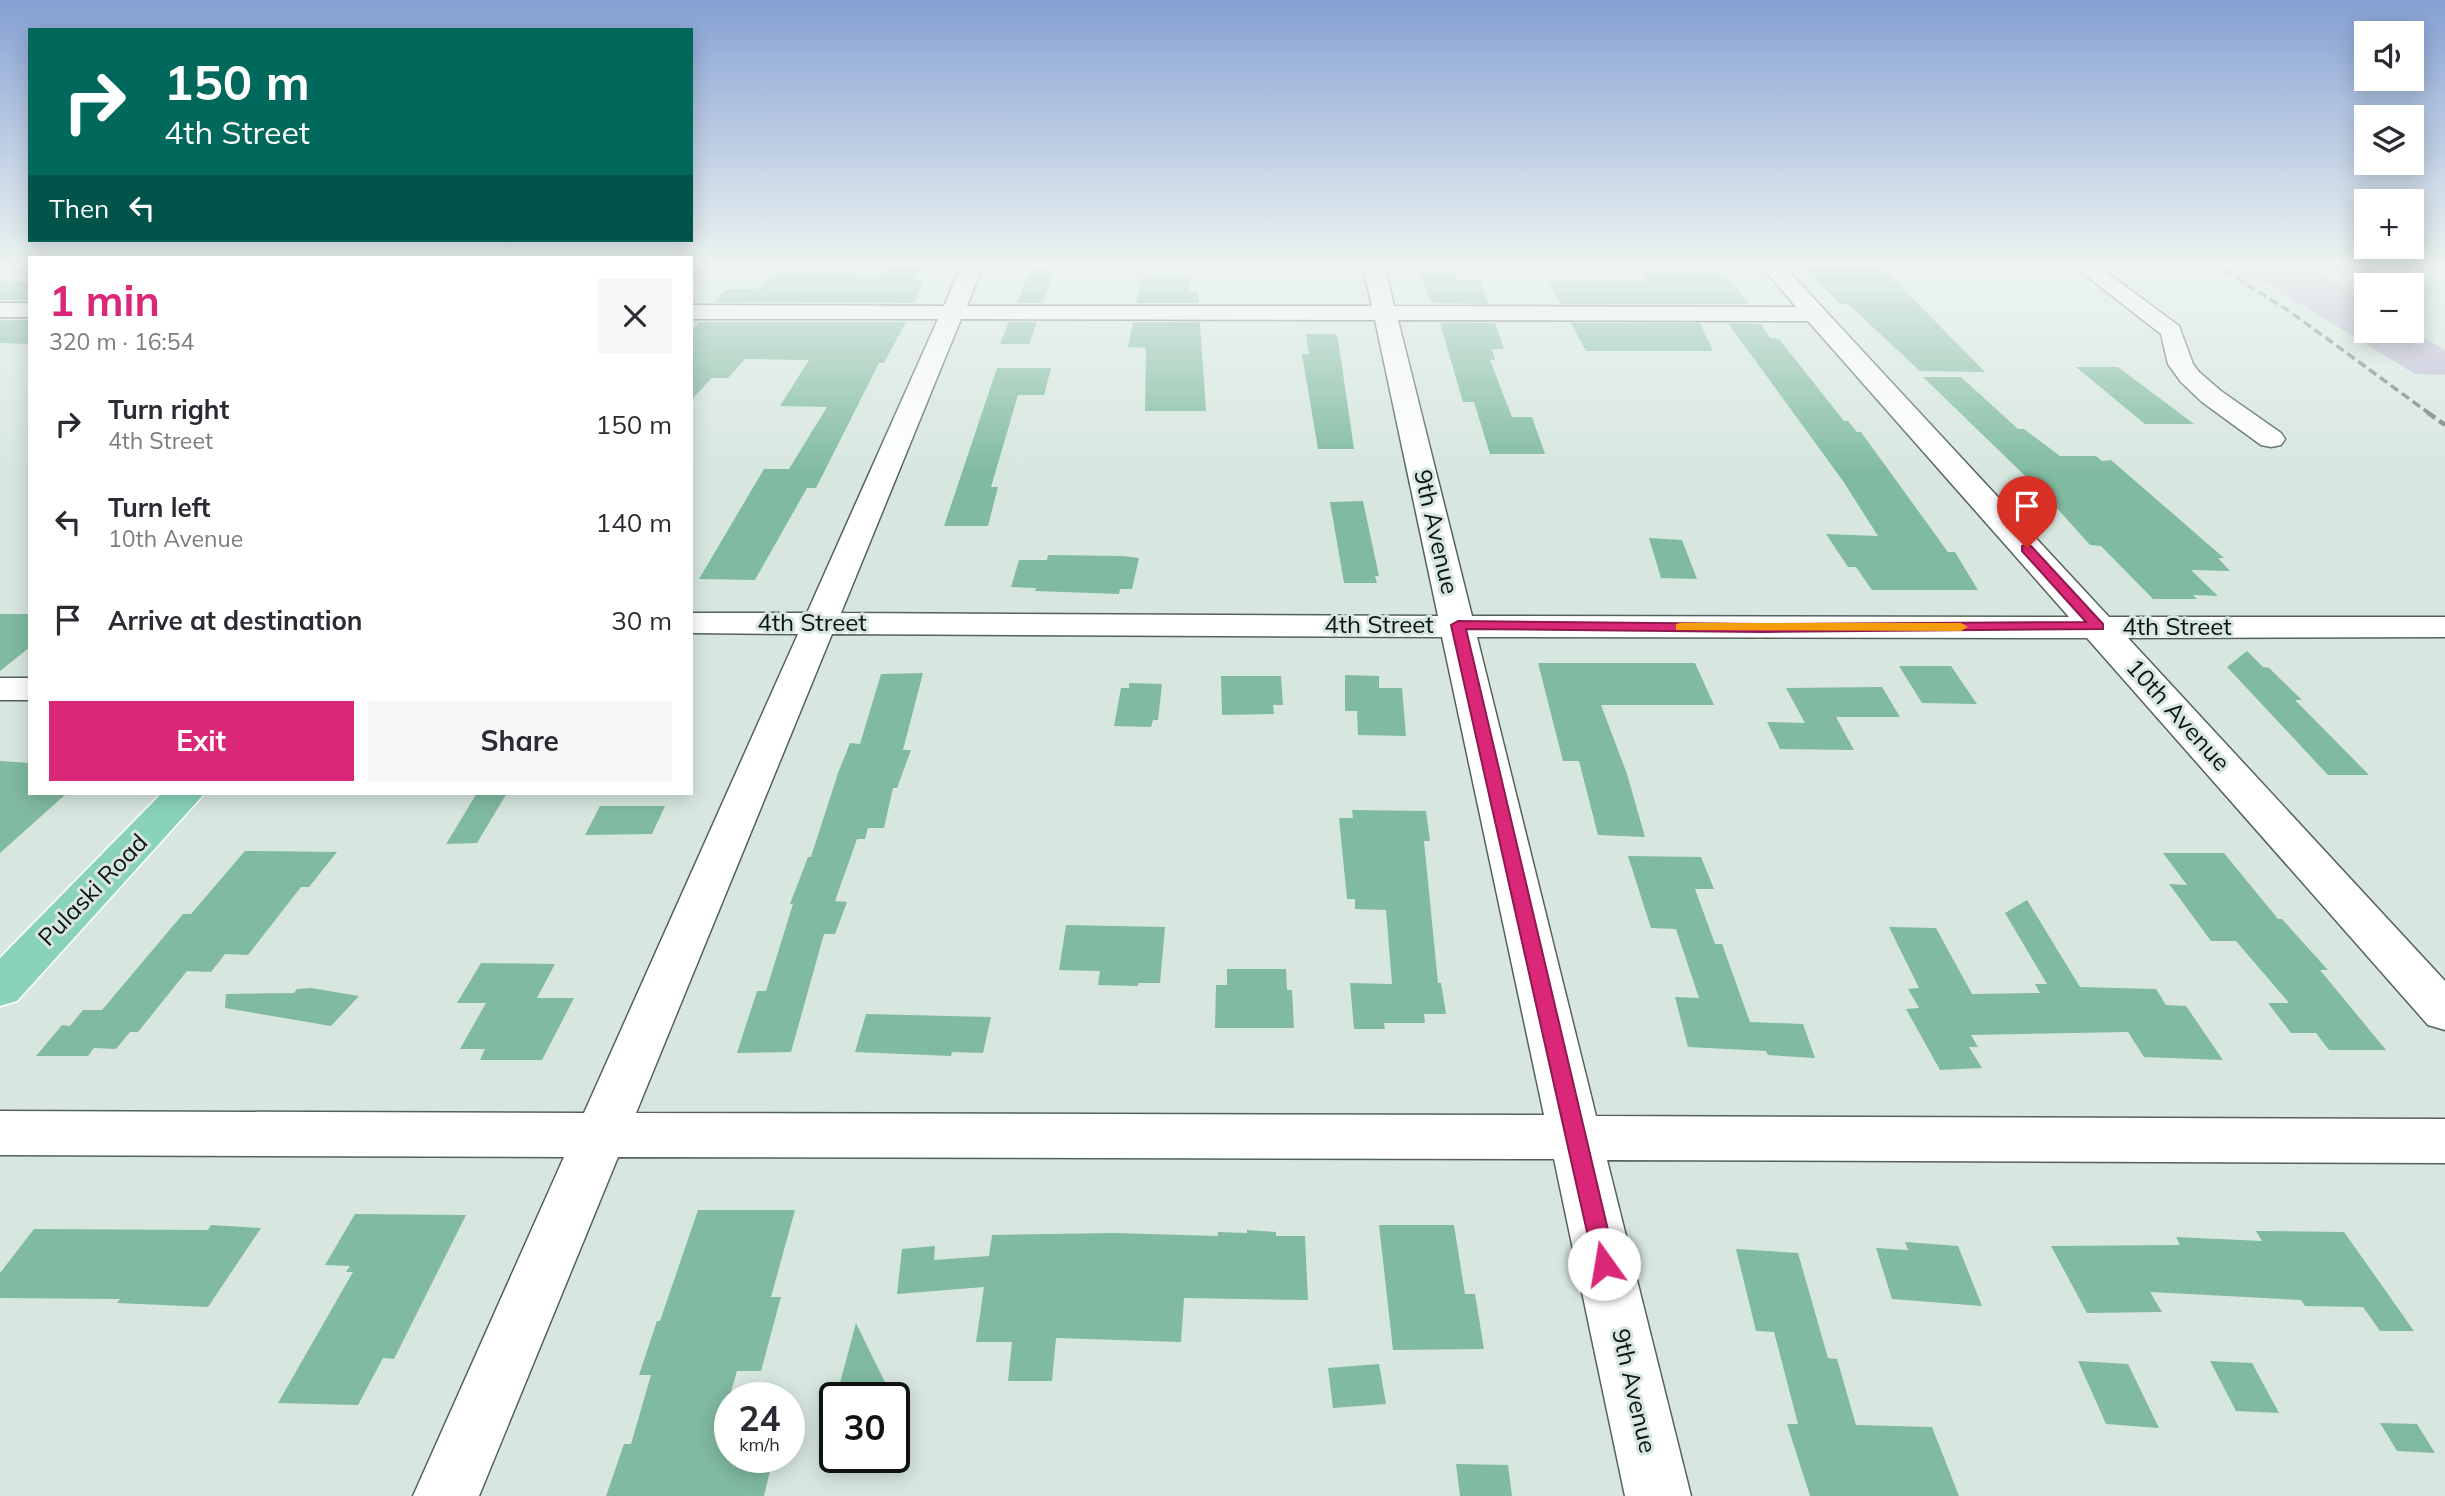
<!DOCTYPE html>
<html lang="en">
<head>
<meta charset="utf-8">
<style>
  :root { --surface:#fff; --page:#f7f7f7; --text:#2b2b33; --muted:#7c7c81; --accent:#db2777 }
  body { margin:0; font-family:Mulish,sans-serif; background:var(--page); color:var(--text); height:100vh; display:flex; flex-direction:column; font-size:26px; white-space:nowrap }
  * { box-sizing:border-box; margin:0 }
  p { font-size:23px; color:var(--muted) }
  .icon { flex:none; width:38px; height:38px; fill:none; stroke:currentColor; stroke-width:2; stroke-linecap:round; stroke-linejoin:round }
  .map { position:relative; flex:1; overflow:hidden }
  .side { position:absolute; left:28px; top:256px; width:665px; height:539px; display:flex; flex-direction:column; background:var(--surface); border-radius:0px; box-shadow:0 4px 18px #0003 }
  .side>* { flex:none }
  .hud { position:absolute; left:28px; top:28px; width:665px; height:214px; border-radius:0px; box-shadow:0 4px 18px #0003; background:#00695c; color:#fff; overflow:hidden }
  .controls { position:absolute; left:2354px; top:21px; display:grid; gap:14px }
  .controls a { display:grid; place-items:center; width:70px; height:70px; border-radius:0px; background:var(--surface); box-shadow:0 4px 18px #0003; font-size:35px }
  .speed { position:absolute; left:714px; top:1382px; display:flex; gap:14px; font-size:35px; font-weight:700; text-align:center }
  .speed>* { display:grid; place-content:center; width:91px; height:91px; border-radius:50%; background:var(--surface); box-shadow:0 4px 18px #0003; line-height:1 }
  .speed small { font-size:18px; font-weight:400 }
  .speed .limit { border:4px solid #111; border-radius:10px; background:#fff; color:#111 }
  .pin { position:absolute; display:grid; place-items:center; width:60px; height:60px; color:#fff; margin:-72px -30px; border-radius:50% 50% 50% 0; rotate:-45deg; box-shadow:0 0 7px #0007 }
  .pin .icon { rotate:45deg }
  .me { position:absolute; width:77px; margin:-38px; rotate:347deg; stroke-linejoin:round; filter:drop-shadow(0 0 5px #0008) }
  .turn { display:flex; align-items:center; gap:24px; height:147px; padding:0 21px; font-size:32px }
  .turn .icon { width:91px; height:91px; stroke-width:2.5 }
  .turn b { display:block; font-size:49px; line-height:60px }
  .then { display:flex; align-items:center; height:66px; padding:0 21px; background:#0003; gap:14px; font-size:26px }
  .round { display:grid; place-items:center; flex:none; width:74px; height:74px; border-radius:0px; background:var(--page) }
  .headline { display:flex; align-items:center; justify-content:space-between; height:119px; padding:0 21px }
  h1 { font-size:42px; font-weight:700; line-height:52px; color:var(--accent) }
  .primary-button { display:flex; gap:14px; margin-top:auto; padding:14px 21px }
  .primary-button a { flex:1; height:80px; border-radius:0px; background:var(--accent); color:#fff; font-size:28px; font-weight:700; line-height:80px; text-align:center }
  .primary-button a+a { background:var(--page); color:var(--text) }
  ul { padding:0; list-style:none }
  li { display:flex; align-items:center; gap:21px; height:98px; padding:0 21px }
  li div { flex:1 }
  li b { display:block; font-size:26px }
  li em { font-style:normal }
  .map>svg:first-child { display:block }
</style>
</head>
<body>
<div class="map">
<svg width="2445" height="1496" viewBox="0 0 2445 1496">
  <rect width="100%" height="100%" fill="#d7e7df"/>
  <path fill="#bfb8d7" d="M2233,263h132l20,13 -69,-4 50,31v28l46,-1 33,20v25l-30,-1z"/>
  <path fill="#80baa1" d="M887,265h38l-9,15h8l-9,23 -200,-1 11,-13h31l19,-19 105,5z
    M1032,265l21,8 -10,30h-26z
    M1803,266h78l104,106 -65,-1 -72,-67h-8z
    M1419,271h34l4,9h23l8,24 -54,-1 -4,-3z
    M1642,272l83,2 24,30h-188l-13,-23 100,1z
    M1141,278h49l-1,14h9l1,11h-63z
    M0,282h30v18h-30z
    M0,320h30v24l-30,-1z
    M699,322h207l-22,41h-5l-63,125h-9l-52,92 -56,-1 65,-110h25l38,-62 -47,-1 29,-46 -64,-1 -17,19h-16l-21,22v-68z
    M1009,322h28l-8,22h-29z
    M1133,322h67l6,89h-61l1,-63 -18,-1z
    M1440,323h55l9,26h-12l3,11h-5l22,57h20l13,37h-55l-16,-52h-11z
    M1571,323h129l13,28h-127z
    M1728,323l33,1 9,14 9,1 65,82h4l9,11h4l87,120h7l23,38h-106l-16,-23h-8l-22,-33 52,2 -35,-55z
    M1306,334h30l2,5 16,110h-36l-16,-95h7z
    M2076,367h42l76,57h-49z
    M997,368h54l-7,27h-26l-27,92h7l-10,39h-44z
    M1923,377h38l57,52h6l36,27h36l6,5 9,-1 113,98h-6l12,13 -39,-1 27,26 -25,-1 4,4h-44l-52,-53 -11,-1 -44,-49z
    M1363,501l16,75h-4l2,7h-33l-14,-81z
    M1649,538l33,2 15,39 -36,-1z
    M1048,555l75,1 16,2 -7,31h-12l-1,5 -84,-3 1,-3 -25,-1 8,-27h28z
    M0,614h30v33l-30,24z
    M2247,651l16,16 6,1 33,32h-7l74,75h-41l-101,-108z
    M1538,663h157l19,42h-113l26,69 18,63 -47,-2 -19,-74h-16z
    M1899,666h52l26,38 -55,-1z
    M923,673l-20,77h8l-14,38h-4l-9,40h-16l-3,11h-8l-22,62 12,1 -12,32h-11l-33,118 -54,1 20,-62h9l27,-87h-3l18,-47h3l27,-84 12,-30 10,1 21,-70z
    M1345,675l34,1v12h23l4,48 -48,-1 -1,-24h-12z
    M1221,676h60l2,29h-10l1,9 -52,1z
    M1129,683l33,1 -4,36h-5l-2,7 -37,-1 7,-38h8z
    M1882,687l18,30h-64l18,33 -74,-1 -13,-27 38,1 -19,-35z
    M0,761l30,2v30h37l-67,60z
    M477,793h30l-30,50 -31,1z
    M600,806h65l-13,28 -67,1z
    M1352,810l74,1 4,30h-6l14,142h3l5,31h-22l1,9h-41l1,6h-31l-4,-46 42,1 -6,-74 -31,-1v-10h-8l-8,-81h14z
    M245,851l92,1 -28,35h-8l-53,68 -23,-1 -14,18 -24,-1 -49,61h-8l-14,17 -22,-1 -6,8h-52l26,-31 8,1 13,-16h19l81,-96h8z
    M2163,853h61l54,66h4l46,51h-8l66,80h-57l-13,-17h-25l-23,-30h21l-53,-62h-25l-42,-57 18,1z
    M1628,856l73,1 13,32h-19l20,55h7l28,78 53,2 12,34 -47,-3 -2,-4 -78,-4 -13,-50 24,1 -23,-69 -25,-1z
    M2027,900l53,87 76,2 10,16 20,1 37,54 -79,-3 -16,-25 -157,3 7,12h-9l13,21 -42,2 -34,-61 13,-1 -11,-19 11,-1 -30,-61 47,1 36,66 68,-1 -5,-9h12l-42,-71z
    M1066,925l99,2 -5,56h-22v3l-40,-1 2,-14 -41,-1z
    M481,963l74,1 -18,34h37l-32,62h-62l5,-11h-25l26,-46h-29z
    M1227,969h59l1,21h5l2,38h-79l1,-43h11z
    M311,988l48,8 -28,30 -106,-18 1,-14 68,-1 3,-4z
    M866,1014l125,3 -8,36 -31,-1 -1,4 -96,-4z
    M698,1210h97l-24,87h10l-20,74h-24l-7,24v63h43l-9,38h-158l18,-52h7l20,-69h-12l18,-54h3z
    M355,1214l111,1 -72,144 -11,-1 -25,47 -80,-2 75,-131h-7l4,-6 -25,-1z
    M211,1225l50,3 -53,79 -91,-4 3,-4 -120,-1v-25l34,-44 174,1z
    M1379,1225h75l11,69h10l9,55 -91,1z
    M1247,1230l29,2v4h29l3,64 -124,-2 -3,44 -125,-4 -4,43h-44l4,-39h-36l8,-55 -87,7 5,-45 33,-3 -1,14 55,-4 3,-21 122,-2 104,3v-4l29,1z
    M2256,1231l88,1 70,99h-34l-17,-24 -58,-1 -4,-6 -151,-8 12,20 -75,1 -36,-67 129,-1 -4,-8 86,4z
    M1905,1242l53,4 24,60 -90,-7 -16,-51 32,2z
    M1736,1249l62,4 30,105 9,1 19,66 76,2 27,69h-149l-23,-72h11l-24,-92 -18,-1z
    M856,1323l17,35 20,40h-57z
    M2078,1361l50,3 31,64 -53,-4z
    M2210,1361l42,2 27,50 -43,-2z
    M1379,1364l7,40 -53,4 -5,-40z
    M2380,1423l37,1 18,29 -38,-2z
    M1456,1464l52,1 4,31h-52z"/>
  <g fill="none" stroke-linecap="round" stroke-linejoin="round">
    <defs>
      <path id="minor" d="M963,263h21l-17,43h405l-10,-43h22l10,43 402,1 -37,-44h22l328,354h336v20l-317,1 317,343v49l-17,-5 -341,-387 -610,-1 119,479 849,3v44l-838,-3 84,336h-66l-71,-337 -936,-2 -139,339h-66l151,-339 -564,-2v-44l584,2 214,-479 -107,-1v-20h116l131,-294h-247v-14l253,1zM961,319l414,1 63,296 -597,-3zM1398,320l410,1 261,296 -597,-1zM832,634l610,3 102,478 -908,-2z
        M2070,263h24l85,63 14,38 6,8 22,19 60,42 4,6 -4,6 -10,2 -10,-2 -59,-43 -21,-20 -13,-18 -7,-30z
        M0,303h30v14h-30z
        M0,678h30v22h-30z"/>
      <path id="major" d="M162,793h43l-188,208 -17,5v-48z"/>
    </defs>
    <use href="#minor" stroke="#54625b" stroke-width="3"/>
    <use href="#major" stroke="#fff" stroke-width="3"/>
    <use href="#minor" fill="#fff" fill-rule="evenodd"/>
    <use href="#major" fill="#88d3b9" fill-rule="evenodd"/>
    <path stroke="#6f7974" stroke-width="3.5" stroke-dasharray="9 4.5" stroke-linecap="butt" d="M2213,263l79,50 138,101"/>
    <path stroke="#6f7974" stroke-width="4.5" stroke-dasharray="10 5" stroke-linecap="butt" d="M2427,412l18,13"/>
  </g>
  <linearGradient id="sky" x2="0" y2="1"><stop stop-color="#85a0d3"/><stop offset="0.56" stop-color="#edf4f1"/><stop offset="1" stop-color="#edf4f1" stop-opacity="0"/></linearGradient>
  <rect width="2445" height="473" fill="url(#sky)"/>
  <path fill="#db2777" stroke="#8e194d" stroke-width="2" d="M2027,544l4,2 72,78v5l-341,3 -296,-3 150,635 -3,8 -9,3 -8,-3 -145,-647 7,-4 304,3 324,-2 -64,-71v-5z"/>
  <path fill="#f59e0b" d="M1681,623h280l7,4 -7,4 -285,-1v-6z"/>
  <g text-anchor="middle" stroke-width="6" stroke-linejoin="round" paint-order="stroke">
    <g font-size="24" fill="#0e1311" stroke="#d7e7df">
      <text transform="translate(1436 532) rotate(77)" y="8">9th Avenue</text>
      <text x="812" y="631">4th Street</text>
      <text x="1379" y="633">4th Street</text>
      <text x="2177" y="635">4th Street</text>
      <text transform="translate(2178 715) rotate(48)" y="8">10th Avenue</text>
      <text transform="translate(93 890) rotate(-46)" y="8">Pulaski Road</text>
      <text transform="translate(1634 1391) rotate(77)" y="8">9th Avenue</text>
    </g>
  </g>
</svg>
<div class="controls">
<a><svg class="icon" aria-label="sound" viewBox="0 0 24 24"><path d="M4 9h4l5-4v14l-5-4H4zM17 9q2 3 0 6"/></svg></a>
<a><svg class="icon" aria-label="layers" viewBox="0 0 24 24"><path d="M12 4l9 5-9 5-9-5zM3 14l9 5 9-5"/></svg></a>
<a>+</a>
<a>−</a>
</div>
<div class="speed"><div>24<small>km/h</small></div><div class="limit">30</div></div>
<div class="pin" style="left:2027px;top:548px;background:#d93025"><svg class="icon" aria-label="arrive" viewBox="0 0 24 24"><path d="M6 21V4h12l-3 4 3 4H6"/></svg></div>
<svg class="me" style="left:1604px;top:1264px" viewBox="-20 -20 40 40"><circle r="19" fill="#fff"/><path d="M0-13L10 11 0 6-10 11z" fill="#db2777"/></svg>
<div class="hud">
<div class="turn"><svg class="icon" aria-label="right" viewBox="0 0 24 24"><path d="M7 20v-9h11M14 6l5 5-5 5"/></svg><div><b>150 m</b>4th Street</div></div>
<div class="then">Then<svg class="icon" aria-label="left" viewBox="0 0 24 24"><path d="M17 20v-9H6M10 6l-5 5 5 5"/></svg></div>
</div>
<section class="side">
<div class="headline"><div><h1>1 min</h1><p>320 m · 16:54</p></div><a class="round"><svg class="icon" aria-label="close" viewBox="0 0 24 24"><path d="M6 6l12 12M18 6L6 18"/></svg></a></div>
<ul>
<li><svg class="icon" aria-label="right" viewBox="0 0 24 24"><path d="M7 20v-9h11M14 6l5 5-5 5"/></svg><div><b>Turn right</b><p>4th Street</p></div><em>150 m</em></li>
<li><svg class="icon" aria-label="left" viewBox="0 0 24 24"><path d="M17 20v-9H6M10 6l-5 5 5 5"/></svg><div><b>Turn left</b><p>10th Avenue</p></div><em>140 m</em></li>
<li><svg class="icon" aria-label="arrive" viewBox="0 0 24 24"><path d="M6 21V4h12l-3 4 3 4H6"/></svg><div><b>Arrive at destination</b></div><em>30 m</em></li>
</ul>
<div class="primary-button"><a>Exit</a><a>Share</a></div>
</section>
</div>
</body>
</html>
